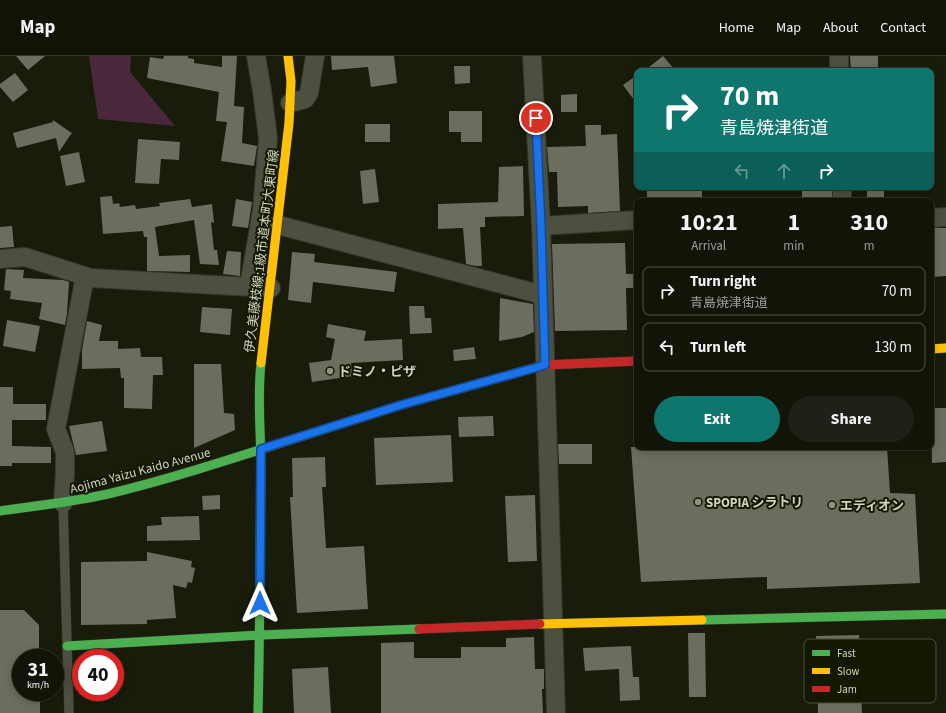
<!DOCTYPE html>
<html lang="en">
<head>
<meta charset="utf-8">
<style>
  :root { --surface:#131408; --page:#202116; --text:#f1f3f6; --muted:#9d9e9c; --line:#323329; --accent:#0f766e }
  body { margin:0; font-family:"Source Sans 3","Noto Sans JP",sans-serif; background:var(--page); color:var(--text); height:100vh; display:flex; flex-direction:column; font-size:15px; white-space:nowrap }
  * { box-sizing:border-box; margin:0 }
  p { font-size:13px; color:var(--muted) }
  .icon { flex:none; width:22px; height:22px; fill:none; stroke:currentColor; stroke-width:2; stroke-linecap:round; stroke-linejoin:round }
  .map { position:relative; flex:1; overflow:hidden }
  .panel { position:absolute; left:634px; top:142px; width:300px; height:252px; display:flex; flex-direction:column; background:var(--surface); border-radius:8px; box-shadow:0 2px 10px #0003,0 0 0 1px var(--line) }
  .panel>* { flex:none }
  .banner { position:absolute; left:634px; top:12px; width:300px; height:122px; border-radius:8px; box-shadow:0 2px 10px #0003,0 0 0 1px var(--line); background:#0f766e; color:#fff; overflow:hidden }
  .speed { position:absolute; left:12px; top:593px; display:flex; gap:8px; font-size:20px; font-weight:700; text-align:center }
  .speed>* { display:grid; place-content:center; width:52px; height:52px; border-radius:50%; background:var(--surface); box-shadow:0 2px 10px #0003,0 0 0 1px var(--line); line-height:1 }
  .speed small { font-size:10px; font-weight:400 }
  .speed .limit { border:6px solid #d22; background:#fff; color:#111 }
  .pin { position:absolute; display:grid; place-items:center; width:34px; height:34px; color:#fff; margin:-17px; border:2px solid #fff; border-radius:50%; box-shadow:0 1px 4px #0007 }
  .me { position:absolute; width:44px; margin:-22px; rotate:0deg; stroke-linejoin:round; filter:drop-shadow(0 0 3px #0008) }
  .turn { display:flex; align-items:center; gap:14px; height:84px; padding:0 20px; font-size:18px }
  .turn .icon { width:52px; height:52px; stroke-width:2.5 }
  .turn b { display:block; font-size:28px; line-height:34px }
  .lanes { display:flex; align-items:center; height:38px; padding:0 20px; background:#0003; justify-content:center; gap:20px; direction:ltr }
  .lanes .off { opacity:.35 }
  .eta { display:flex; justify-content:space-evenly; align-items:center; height:68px; text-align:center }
  .eta b { font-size:24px; font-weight:700; line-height:28px }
  .cta { display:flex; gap:8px; margin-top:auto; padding:8px 20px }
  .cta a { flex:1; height:46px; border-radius:24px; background:var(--accent); color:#fff; font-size:16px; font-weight:700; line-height:46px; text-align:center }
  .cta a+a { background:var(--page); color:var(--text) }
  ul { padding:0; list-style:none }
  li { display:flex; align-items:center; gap:12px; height:50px; margin:0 8px 6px; padding:0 12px; border:2px solid var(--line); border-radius:8px }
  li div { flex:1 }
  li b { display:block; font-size:15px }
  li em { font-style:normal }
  header { display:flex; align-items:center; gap:24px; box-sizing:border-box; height:56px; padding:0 20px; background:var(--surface); border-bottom:1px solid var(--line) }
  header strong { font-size:19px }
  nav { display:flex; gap:22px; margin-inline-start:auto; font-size:14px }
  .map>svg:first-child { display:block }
</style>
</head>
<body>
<header>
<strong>Map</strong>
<nav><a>Home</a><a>Map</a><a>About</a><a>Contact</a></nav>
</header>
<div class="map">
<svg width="946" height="657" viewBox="0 0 946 657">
  <rect width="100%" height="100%" fill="#191b0b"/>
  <path fill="#49283b" d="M89,0h42l-1,16 45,54 -77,-7z"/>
  <path fill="#6b6d5f" d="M16,0h29l-17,14z
    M164,0h24v2l6,1v4l28,4v-11h15l-3,50 10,1 -2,36 15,3 -3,20 -33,-5 6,-39 -11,-1 3,-29 -72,-14 3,-21 13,2z
    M331,0h63l3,27 -26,4 -3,-20 -36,3z
    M663,0l13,15h-32z
    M850,0h28v14l-27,1z
    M454,10h16v17l-15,1z
    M15,17l13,17 -15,12 -13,-15v-3z
    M637,19v29l-14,-19z
    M577,38v18h-16v-17z
    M449,55h33v31h-21v-10h-12z
    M53,64l20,14h-2l-12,18 -3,-14 -39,10 -4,-15 40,-11z
    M365,68h25v18h-25z
    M585,69h16v10l16,-1 3,77 -32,2v-7l-30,1 -1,-35h-8l-2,-25 39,-1z
    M138,83l42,3 -1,18 -18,-1 -2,25 -24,-1z
    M79,96l6,30 -19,4 -6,-30z
    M523,110l1,50 -39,1v10h-5l2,39h-6l-10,-2 -3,-36 -25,1v-25l60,-2 1,-35z
    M375,113l4,33 -16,2 -3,-33z
    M647,131h55v14h-55z
    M867,131h17v13l-17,1z
    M832,134v11h-30v-10z
    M112,140l1,8 6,-1 1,4 15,-2 1,4 24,-3 -1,-3 31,-4 2,8 20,-3 2,19 -3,-1 3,28h3l2,15 -19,-1 -6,-44 -39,7 4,29 31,-1v17l-43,-1v-34h-3l-1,-6 -40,3 -3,-37z
    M236,143l16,3 -4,26 -16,-2z
    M12,170l2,21 -14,1v-21z
    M931,172h15v48l-15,1z
    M625,187l1,31h11v14h-11l1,42 -72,1 -3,-87z
    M227,195l14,1 -1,24 -17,-2z
    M292,196l23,2 -1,8 83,10 -3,20 -81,-10 -2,21 -23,-3z
    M6,213l18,1 -1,8 40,2 6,2 -2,31 -2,12 -26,-6 3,-16 -32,-4 1,-8 -7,-1z
    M500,242l33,6 1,28 -12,5 -23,4z
    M409,250h15l1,12h6l1,15 -22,1z
    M202,251l30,2 -2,26 -30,-3z
    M7,264l33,6 -5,26 -32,-6z
    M87,265l15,4 -3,16h19v8l22,-1 1,9h21l1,18h-10l-1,34 -28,-1v-30h-3l-1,-10 -38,1v-19z
    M328,268l38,7 -2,10 38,-2 1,21 -52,3 2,13 -41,6 -3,-19 22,-3 4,-21 -9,-2z
    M474,291l2,12 -22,2 -1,-11z
    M194,308h27l3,49 10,1 1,16 -41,18z
    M0,331h13v17h33v16h-34v26l39,1v16h-39v3h-12z
    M931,352h15v54l-14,1z
    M493,360l1,20 -35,1 -1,-20z
    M102,365l5,30 -31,4 -7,-29z
    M451,379l2,47 -77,3 -2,-47z
    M558,388h34v20h-33z
    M631,391h256l3,46 25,1 5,89 -153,6v-12l-126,5z
    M325,401l1,30h-4l4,61 38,-2 4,63 -71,4 -7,-116h3l-1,-39z
    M220,439v14l-17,1 -1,-14z
    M535,439l2,66 -29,1 -3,-66z
    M199,460l1,24 -53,1v-15l15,-1 -1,-8z
    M147,496l45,9 -1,6 4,1 -3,15 -4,-1 -2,6 -13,-3 3,33 -29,2v4l-66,1v-63l66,-1z
    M0,554h24l15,15v33h-18v34h19v21h-40z
    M688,577h17l1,64h-17z
    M859,579l3,78h-44l-2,-77z
    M534,581l1,32h9v20h-2l1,24h-162v-70l33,-1v16h47v-11h45v-9z
    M631,590l2,31h6l1,23 -20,1 -1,-32 -34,2 -2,-23z
    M328,611l3,46h-37l-2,-44z"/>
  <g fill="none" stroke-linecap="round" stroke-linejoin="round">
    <defs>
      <path id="lane" d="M63,447l6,210"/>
      <path id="street" d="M532,0l9,170 15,487
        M839,0v15
        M290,47l15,-4 4,-6 6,-37
        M842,131v14
        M931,162l15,-1
        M278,169l265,70
        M541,170l96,-6
        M0,203l25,-2 66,21 180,10
        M249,230l13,-76 6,-72 -6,-47 -6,-35
        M63,447l2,-30v-21l-9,-23 29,-153"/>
      <path id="fast" d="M0,455c36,-5 72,-9 108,-17 83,-20 164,-49 246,-74
        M702,564l244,-6
        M67,590l193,-11 159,-6
        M258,657c2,-81 2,-162 3,-244 0,-35 -4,-71 0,-106"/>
      <path id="slow" d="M931,293l15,-1
        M261,307l28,-240 2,-42 -3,-25
        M540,568l162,-4"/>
      <path id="jam" d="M354,364l47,-15 144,-40 92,-4
        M419,573l121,-5"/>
    </defs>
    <use href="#lane" stroke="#35372a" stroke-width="10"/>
    <use href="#street" stroke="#35372a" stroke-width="20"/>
    <use href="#fast" stroke="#35372a" stroke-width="10"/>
    <use href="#slow" stroke="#35372a" stroke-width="10"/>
    <use href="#jam" stroke="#35372a" stroke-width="10"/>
    <use href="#lane" stroke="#4d4f40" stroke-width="9"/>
    <use href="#street" stroke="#4d4f40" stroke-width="18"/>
    <use href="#fast" stroke="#4caf50" stroke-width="9"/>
    <use href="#slow" stroke="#ffc107" stroke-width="9"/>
    <use href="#jam" stroke="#c62828" stroke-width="9"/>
  </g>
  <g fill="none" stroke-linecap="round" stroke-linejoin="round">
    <defs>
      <path id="route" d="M260,547l1,-154 140,-44 144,-40 -4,-139 -5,-108"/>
    </defs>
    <use href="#route" stroke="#114b97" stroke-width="10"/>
    <use href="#route" stroke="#1a73e8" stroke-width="7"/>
  </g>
  <g fill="#909382" stroke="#151800" stroke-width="1.5">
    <circle cx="330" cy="315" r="4"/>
    <circle cx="698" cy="446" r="4"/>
    <circle cx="832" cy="449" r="4"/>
  </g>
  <g text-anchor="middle" stroke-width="4" stroke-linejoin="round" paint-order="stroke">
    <g font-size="13" fill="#d0d3c2" stroke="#151800">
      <text transform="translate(261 195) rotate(-83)" y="5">伊久美藤枝線;1級市道本町大東町線</text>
      <text transform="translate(140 414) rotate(-15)" y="5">Aojima Yaizu Kaido Avenue</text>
    </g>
    <g font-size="13" font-weight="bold" fill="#d0d3c2" stroke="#151800" text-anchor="start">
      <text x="338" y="320">ドミノ・ピザ</text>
      <text x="706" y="451">SPOPIA シラトリ</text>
      <text x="840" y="454">エディオン</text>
    </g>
  </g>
  <rect x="804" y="583" width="132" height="64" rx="6" fill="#151800" stroke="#4d503a" stroke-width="1"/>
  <rect x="812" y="594" width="18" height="6" fill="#4caf50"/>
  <rect x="812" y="612" width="18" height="6" fill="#ffc107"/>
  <rect x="812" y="630" width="18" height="6" fill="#c62828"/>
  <g font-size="11" fill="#d0d3c2">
    <text x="837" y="601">Fast</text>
    <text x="837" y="619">Slow</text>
    <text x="837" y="637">Jam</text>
  </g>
</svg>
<div class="speed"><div>31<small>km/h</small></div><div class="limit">40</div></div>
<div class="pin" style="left:536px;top:62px;background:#d93025"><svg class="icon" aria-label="arrive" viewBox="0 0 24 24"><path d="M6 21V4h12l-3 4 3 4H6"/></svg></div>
<svg class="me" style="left:260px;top:547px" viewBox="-20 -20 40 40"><path d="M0-17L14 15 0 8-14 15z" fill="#1a73e8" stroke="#fff" stroke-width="4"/></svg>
<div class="banner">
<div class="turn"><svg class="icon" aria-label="right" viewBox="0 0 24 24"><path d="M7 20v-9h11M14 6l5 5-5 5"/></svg><div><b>70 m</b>青島焼津街道</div></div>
<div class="lanes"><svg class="icon off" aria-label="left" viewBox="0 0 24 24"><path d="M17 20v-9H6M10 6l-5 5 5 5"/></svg><svg class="icon off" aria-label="ahead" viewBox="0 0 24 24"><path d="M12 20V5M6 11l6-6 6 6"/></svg><svg class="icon" aria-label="right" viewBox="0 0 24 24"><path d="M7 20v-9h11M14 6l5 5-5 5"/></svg></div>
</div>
<section class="panel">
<div class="eta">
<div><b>10:21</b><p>Arrival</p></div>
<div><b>1</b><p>min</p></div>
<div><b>310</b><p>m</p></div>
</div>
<ul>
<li><svg class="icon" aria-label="right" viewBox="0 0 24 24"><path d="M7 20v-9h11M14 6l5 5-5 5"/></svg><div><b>Turn right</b><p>青島焼津街道</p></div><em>70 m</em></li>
<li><svg class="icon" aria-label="left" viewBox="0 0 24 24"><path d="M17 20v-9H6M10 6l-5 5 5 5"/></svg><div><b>Turn left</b></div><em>130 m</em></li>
</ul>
<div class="cta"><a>Exit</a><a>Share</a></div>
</section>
</div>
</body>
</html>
